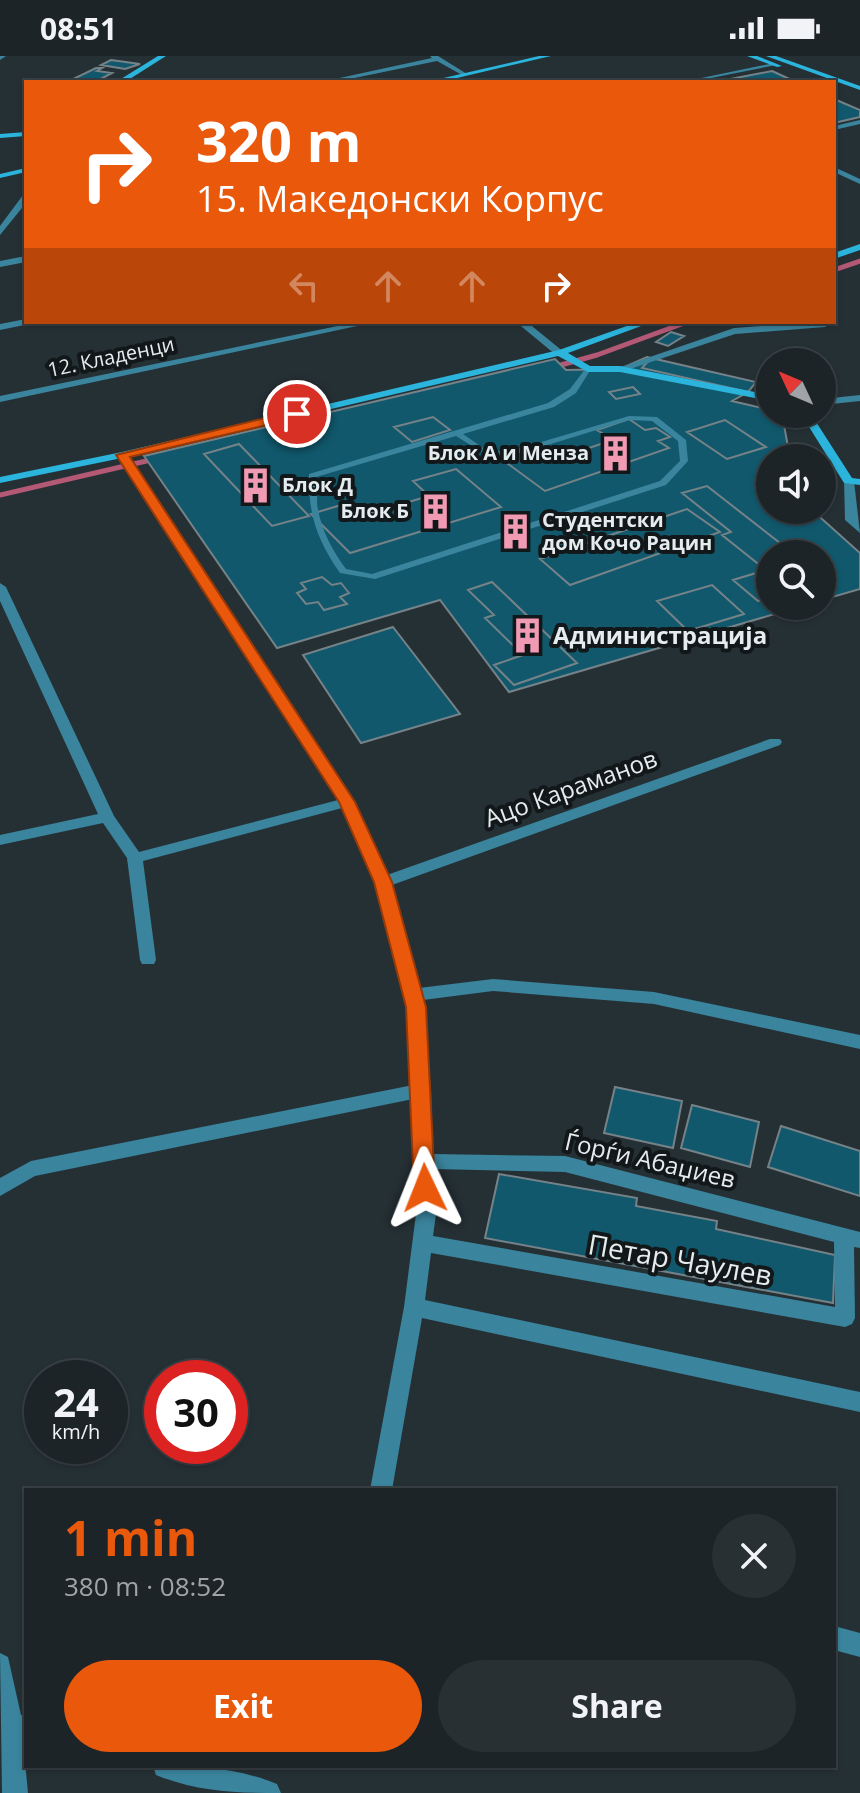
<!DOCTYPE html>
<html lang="en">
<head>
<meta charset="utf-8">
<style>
  :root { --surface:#1c2428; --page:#293034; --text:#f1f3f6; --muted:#a0a4a8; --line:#3a4145; --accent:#ea580c }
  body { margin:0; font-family:"Open Sans",sans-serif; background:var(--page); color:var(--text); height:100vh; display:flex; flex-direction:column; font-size:30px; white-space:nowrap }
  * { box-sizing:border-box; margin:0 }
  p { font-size:26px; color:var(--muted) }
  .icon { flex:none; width:44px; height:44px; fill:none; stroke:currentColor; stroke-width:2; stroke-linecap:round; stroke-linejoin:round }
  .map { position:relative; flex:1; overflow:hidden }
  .side { position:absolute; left:24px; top:1432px; width:812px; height:280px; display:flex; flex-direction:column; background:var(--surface); border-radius:0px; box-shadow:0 2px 6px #0004,0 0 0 2px var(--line) }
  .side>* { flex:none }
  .banner { position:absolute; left:24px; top:24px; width:812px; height:244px; border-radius:0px; box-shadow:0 2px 6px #0004,0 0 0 2px var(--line); background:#ea580c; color:#fff; overflow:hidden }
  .needle { width:52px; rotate:314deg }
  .fabs { position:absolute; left:756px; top:292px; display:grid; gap:16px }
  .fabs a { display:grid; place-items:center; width:80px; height:80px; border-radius:50%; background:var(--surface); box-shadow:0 2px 6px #0004,0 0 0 2px var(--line); font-size:40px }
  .speed { position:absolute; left:24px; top:1304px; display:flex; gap:16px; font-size:40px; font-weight:700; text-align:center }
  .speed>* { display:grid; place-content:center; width:104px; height:104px; border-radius:50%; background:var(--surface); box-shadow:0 2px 6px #0004,0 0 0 2px var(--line); line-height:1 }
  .speed small { font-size:20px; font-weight:400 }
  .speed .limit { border:12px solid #d22; background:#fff; color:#111 }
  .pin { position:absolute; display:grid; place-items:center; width:68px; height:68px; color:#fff; margin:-34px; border:4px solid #fff; border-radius:50%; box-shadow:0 2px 8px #0007 }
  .me { position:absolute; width:88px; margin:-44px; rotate:358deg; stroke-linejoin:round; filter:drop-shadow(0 0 6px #0008) }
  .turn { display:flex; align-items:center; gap:28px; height:168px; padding:0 40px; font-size:36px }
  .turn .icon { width:104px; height:104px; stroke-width:2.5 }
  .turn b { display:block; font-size:56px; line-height:68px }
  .lanes { display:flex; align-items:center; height:76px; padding:0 40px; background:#0003; justify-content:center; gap:40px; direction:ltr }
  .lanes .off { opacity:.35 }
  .round { display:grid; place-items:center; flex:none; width:84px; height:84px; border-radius:42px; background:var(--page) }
  .headline { display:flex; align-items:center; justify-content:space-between; height:136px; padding:0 40px }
  h1 { font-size:48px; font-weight:700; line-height:60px; color:var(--accent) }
  .button { display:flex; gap:16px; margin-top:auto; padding:16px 40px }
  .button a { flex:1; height:92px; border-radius:48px; background:var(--accent); color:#fff; font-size:32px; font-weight:700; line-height:92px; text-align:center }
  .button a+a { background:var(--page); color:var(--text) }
  .status { display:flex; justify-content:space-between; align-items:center; height:56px; padding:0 40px; background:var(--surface); direction:ltr }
  .status svg { height:22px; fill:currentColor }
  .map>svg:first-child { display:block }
</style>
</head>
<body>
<div class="status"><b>08:51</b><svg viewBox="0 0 49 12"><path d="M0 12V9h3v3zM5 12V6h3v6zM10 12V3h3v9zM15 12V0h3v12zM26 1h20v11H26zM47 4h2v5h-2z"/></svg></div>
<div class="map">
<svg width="860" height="1737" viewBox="0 0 860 1737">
  <rect width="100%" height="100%" fill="#253035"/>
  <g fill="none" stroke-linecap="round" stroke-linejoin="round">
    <path stroke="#b35875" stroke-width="5" d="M834,214l26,-9
      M550,312l47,-13 90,-33
      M0,439l155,-36"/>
  </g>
  <path fill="#11586d" stroke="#758287" stroke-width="2" d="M111,4l29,4 -15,5 -24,-4z
    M96,12h6l-5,3 15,2 -17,9 -24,-2z
    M772,15l24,11h-81z
    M834,43l26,11v7l-26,6z
    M671,276l13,4 -16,10 -12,-4z
    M647,301l109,25 -8,10 -16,9 38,9v4h12l8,44h-20v52h42l48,43v36l-38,11v-46h-52v52h32l-293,86 -69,-92 -163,48 -133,-192 411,-97 11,11 54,-1z
    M651,302l105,24 -8,10 -106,-24z
    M633,331l7,7 -24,5 -7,-7z
    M433,361l17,13 -38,12 -18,-15z
    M629,363l16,11 11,-2 14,9 -12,4 11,7 -124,43 -45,-33 31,-10 19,13 63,-21 -16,-10z
    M725,364l41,27 -39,12 -40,-27z
    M239,388l70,72 -37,10 -68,-72z
    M456,413l45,38 -151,46 -39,-39 37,-11 13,13 68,-20 -16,-15z
    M707,430l87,68h-24v43l-12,4 -25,-21 33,-10 -44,-35 9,-3 -49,-39z
    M687,453l33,23 -150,53 -30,-26z
    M322,521l10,8 9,-2 8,10 -9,4 7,7 -23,6 -6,-8 -12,2 -9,-11 9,-4 -5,-6z
    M492,526l85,81 -63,22 -20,-20 29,-10 -38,-37 9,-3 -26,-25z
    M712,529l32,29 -56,17 -31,-30z
    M393,571l67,87 -99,29 -58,-88z
    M615,1031l67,14 -9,47 -69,-15z
    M692,1049l67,17 -9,45 -69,-19z
    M781,1070l79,25v45l-92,-29z
    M499,1118l138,24 -1,8 81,15 -1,8 119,26 -2,48 -348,-65z"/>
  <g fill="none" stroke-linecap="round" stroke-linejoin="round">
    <path fill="#3a849d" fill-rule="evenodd" d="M774,7l2,2 -85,17h-9z
      M860,64v4l-26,6v-4z
      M588,311l3,2 -15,24 -22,14 -91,27 26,18 32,-4 108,-32 28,1 29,23 2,21 -22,24 -291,94 -35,-6c-23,-33 -32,-59 -31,-99l239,-71 22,-14 16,-21zM629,364l23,1 26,20 2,20 -20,20 -288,93 -26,-5c-14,-19 -26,-41 -29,-66 0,-8 1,-17 -1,-26l140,-41 32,20 37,-4z"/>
    <path fill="#3a849d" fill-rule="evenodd" d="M0,0h6l-6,4z
      M430,0h8l29,18 -5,1 -25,-14 -102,21h-14l111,-24z
      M834,111l26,12v5l-26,-12z
      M23,139h3v8l-26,32v-9z
      M26,200v6l-26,5v-6z
      M26,263v3h5l-2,2 -29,6v-6z
      M357,266h19l-376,80v-6z
      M516,266h11l38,31 -9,2z
      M813,266l17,2 -5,3 -90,7 -111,37 -9,-2 119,-41z
      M860,339v6l-38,4v-6z
      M118,397l10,2 226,347 33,73 383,-136h10l2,3 -2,3 -388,140 27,103 74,-9 161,13 206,43v14l-206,-45 -161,-13 -70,9 8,90 2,64 132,2 295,76v16l-6,-1 1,71 -3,6 -7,3 -414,-74 -6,47 435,92v20l-438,-94 -30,172h-22l34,-183 12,-93 -3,-115 -378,77 -35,20v-18l31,-17 382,-76 -5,-78 -33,-125 -33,-74 -199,53 13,99 -2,4h-12l-2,-4 -13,-102 -24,-35 -103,22v-10l98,-21 -98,-213v-18l6,4 108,229 25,36 199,-52 -222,-345zM434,1113l131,3 269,70 1,65 -402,-71 3,-22z
      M844,423l10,2 6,52 -15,-13z
      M834,1570l26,7v24l-26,-7z
      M0,1597l8,4 13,58 5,2v24h-3l5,52h-26z
      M153,1710c44,0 82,1 124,18l4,9c-45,0 -83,-1 -125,-18z"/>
    <path fill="#2bb4dc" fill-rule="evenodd" d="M158,0h8l-41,26h-9z
      M539,0h12l-111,26h-14z
      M747,0h10l25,10 -5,1z
      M766,0h10l84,30v4z
      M26,76v4l-26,2v-4z
      M26,112v4l-26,6v-4z
      M860,188v6l-26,9v-6z
      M638,266h14l-84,31 22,13h30l150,29v6l-150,-29h-32l-30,-16 -436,102 -122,25v-6l122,-25 437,-102z
      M801,358h10l41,64 8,1v6l-16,-2z"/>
  </g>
  <path fill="#ea580c" stroke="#983908" stroke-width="2" d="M297,354l6,4 -2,3 -171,40 225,345 37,80 34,125 9,181 -3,6 -7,3 -8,-3 -3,-6 -8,-181 -32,-125 -35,-80 -223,-347z"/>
  <defs>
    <symbol id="building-bare" viewBox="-9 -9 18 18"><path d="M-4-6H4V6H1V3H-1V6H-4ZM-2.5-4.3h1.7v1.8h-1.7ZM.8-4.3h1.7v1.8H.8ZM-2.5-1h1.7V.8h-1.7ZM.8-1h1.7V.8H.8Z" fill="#f19ab3" stroke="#121719" stroke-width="2.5" paint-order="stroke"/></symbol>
  </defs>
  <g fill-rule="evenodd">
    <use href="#building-bare" x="590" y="372" width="51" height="51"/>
    <use href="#building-bare" x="230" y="404" width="51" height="51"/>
    <use href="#building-bare" x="410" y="430" width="51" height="51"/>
    <use href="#building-bare" x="490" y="450" width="51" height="51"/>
    <use href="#building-bare" x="502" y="554" width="51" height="51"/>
  </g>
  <g text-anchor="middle" stroke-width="8" stroke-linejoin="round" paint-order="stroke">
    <g font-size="20" fill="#e5ecef" stroke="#121719">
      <text transform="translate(111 301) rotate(-12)" y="7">12. Кладенци</text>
    </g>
    <g font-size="20" font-weight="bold" fill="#e5ecef" stroke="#121719" text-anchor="end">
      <text x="589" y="404">Блок А и Менза</text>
      <text x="282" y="436" text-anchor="start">Блок Д</text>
      <text x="409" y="462">Блок Б</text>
      <text x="542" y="471" text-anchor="start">Студентски<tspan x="542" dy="23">дом Кочо Рацин</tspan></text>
    </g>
    <g font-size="24" font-weight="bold" fill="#e5ecef" stroke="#121719" text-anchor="start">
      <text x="553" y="588">Администрација</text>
    </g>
    <g font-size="24" fill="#e5ecef" stroke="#121719">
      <text transform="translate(571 733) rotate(-20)" y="8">Ацо Караманов</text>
      <text transform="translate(650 1105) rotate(13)" y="8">Ѓорѓи Абаџиев</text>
    </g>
    <g font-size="28" fill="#e5ecef" stroke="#121719">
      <text transform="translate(680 1204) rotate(10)" y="10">Петар Чаулев</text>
    </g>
  </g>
</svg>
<div class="fabs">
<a><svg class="needle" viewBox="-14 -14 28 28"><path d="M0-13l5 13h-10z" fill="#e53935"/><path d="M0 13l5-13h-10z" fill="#a0a4a8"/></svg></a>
<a><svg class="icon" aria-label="sound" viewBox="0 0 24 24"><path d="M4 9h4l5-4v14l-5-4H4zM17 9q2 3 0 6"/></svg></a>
<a><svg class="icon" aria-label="search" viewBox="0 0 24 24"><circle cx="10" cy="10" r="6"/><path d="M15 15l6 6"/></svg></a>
</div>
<div class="speed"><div>24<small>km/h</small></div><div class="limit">30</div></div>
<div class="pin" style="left:297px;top:358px;background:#d93025"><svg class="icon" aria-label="arrive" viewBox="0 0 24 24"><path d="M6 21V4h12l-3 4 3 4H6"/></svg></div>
<svg class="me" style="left:425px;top:1132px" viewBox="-20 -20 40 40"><path d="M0-17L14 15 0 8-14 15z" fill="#ea580c" stroke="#fff" stroke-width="4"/></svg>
<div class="banner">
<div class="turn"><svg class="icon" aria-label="right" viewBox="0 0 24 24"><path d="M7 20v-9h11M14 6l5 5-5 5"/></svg><div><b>320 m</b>15. Македонски Корпус</div></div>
<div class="lanes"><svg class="icon off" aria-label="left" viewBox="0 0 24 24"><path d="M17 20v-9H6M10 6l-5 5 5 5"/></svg><svg class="icon off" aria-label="ahead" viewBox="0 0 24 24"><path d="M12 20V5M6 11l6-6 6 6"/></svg><svg class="icon off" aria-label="ahead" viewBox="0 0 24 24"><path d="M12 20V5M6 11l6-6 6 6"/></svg><svg class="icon" aria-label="right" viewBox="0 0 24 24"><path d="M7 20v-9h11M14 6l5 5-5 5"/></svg></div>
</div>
<section class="side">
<div class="headline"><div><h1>1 min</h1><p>380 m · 08:52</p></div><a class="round"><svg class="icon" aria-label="close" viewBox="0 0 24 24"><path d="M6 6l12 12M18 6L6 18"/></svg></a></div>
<div class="button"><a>Exit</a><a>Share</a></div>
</section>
</div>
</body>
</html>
